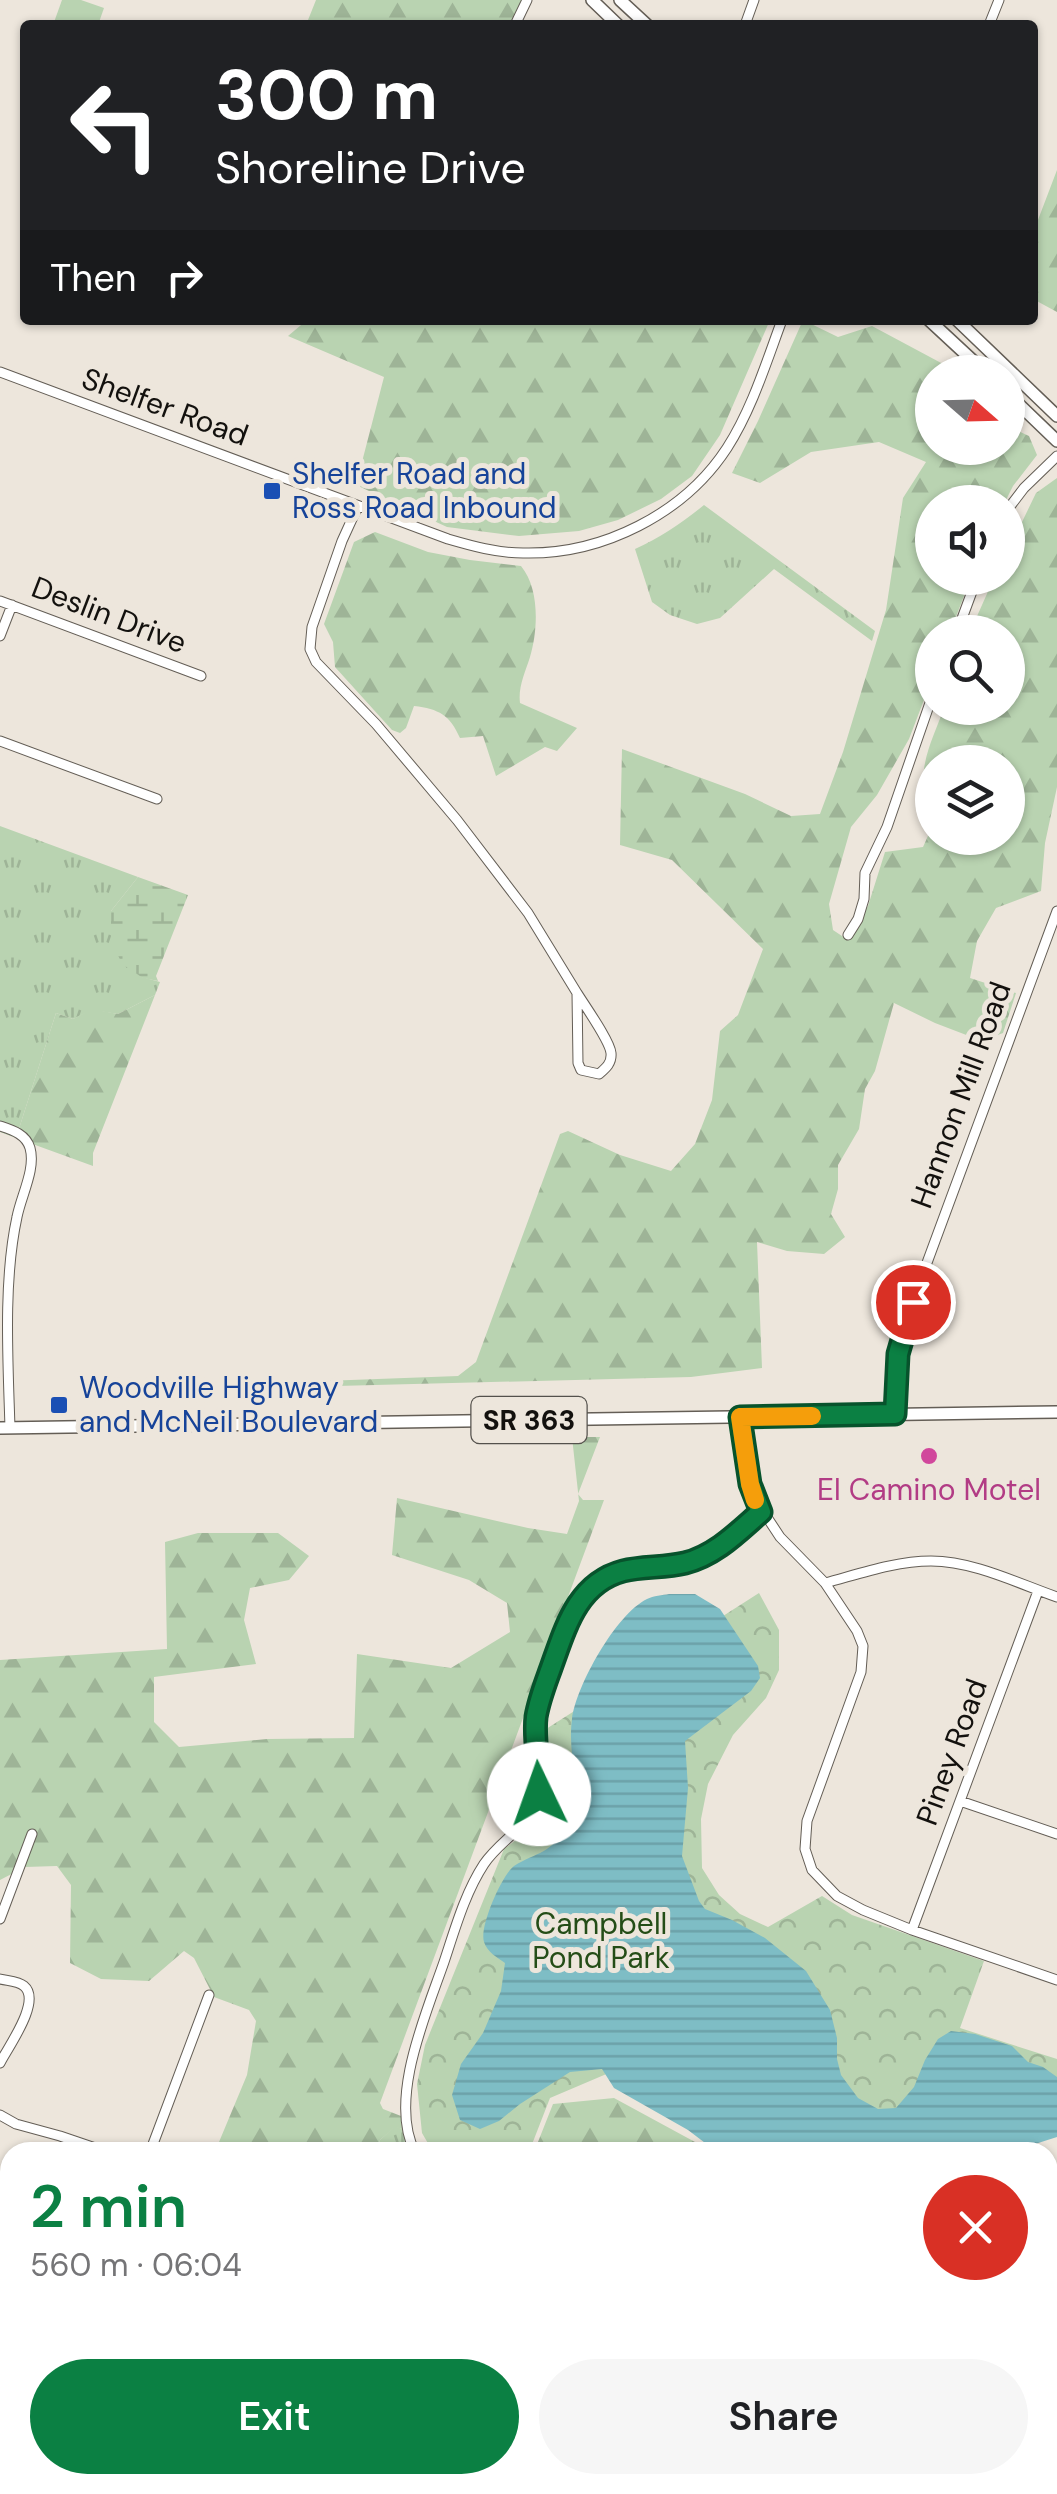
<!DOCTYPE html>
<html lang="en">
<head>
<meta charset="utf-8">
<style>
  :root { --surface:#fff; --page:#f6f6f6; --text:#202124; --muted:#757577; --accent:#0b8043 }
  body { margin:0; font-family:"DM Sans",sans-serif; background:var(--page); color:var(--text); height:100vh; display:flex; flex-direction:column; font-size:38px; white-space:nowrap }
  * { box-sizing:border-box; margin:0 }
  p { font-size:32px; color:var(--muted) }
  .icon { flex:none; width:55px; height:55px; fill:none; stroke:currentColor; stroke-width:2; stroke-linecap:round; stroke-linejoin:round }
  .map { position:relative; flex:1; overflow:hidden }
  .details { position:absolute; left:0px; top:2142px; width:1058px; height:352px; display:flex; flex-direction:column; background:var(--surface); border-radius:30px 30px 0 0; box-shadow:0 2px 8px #0004 }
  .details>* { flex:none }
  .top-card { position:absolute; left:20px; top:20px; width:1018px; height:305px; border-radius:10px; box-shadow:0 2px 8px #0004; background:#202124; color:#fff; overflow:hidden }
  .needle { width:65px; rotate:110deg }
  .tools { position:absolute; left:915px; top:355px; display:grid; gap:20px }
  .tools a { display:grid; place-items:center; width:110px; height:110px; border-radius:50%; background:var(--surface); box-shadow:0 2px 8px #0004; font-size:50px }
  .pin { position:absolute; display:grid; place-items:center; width:85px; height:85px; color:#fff; margin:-42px; border:5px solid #fff; border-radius:50%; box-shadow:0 2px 10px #0007 }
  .me { position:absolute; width:110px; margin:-55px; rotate:357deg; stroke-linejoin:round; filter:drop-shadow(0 0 8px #0008) }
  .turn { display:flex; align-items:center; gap:35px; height:210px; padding:0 30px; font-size:45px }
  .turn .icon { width:130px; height:130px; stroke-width:2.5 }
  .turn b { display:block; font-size:70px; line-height:85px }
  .then { display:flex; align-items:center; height:95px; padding:0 30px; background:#0003; gap:20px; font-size:38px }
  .round { display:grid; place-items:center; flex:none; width:105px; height:105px; border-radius:52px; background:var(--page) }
  .head { display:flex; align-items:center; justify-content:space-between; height:170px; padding:0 30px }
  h1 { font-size:60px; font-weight:600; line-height:75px; color:var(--accent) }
  .cta { display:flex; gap:20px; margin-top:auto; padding:20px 30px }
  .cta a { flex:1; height:115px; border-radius:60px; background:var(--accent); color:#fff; font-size:40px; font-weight:600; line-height:115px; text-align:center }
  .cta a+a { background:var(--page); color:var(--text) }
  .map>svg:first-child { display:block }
</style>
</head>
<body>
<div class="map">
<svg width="1057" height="2494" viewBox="0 0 1057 2494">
  <defs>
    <pattern id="grass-tufts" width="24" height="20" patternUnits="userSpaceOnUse" patternTransform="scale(2.5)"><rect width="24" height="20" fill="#b9d3b1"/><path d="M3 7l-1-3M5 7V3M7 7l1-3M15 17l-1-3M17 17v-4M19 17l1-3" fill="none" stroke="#9eb497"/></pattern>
    <pattern id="forest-firs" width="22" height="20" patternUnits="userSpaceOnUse" patternTransform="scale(2.5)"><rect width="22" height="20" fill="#b9d3b1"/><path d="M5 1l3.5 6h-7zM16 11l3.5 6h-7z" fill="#9eb497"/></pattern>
    <pattern id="wetland-marsh" width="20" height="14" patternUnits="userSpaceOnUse" patternTransform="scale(2.5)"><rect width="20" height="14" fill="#b9d3b1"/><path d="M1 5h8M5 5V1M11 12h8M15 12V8" fill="none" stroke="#9eb497"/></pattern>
    <pattern id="park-crowns" width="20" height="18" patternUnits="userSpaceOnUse" patternTransform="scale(2.5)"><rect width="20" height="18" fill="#b9d3b1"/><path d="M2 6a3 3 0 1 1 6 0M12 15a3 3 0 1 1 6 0" fill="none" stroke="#9eb497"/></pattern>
    <pattern id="water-rules" width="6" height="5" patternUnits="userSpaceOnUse" patternTransform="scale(2.5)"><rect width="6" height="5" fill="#7ebdc5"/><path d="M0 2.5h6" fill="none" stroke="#6ca1a8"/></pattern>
  </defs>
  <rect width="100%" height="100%" fill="#ede6dc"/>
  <path fill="url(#grass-tufts)" d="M704,505l171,126 -3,10 -98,-72 -54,49 -23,6 -27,-9 -18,-13 -17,-53c26,-12 47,-26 69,-44z
    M0,826l138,51 -27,34 31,66 18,5 -5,13 -37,19 -26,-4 -19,9 -17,-6 -40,125 -16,-6z
    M395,2126l7,3 7,23h-33l4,-12z
    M305,2485h139v9h-126z"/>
  <path fill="url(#forest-firs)" d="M316,0h206l-11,25h-205z
    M1057,170v142l-24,-13v-66z
    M307,320h463l-50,115 -28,41 -31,23 -43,21 -39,11 -60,5 -72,-9 -91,-42 28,-108 -96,-41z
    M803,320l35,17 34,-11 86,46h-26v76h36l7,16 22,-16h11v-14l4,-6 17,8 8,19 -24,31 -8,16h-73v76h39l-21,54h-18v47l-23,60 -32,56 -26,32 -22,77 4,26 15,10 20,-34 17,-54 38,-5 9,-20v11h76v-76h-76v47c-21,-31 1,-70 12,-101h64v-76h-38l24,-54h14v-27l28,-58 21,-15v309l-12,56 -4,48 -45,17 -19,33 -7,37 46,15 -13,40 -21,8 -47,-18 -41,-20 -19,68 -10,18 -6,40 -21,36v24l-7,25 14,23 -21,17 -37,-3 -30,-9 5,126 -71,9 -393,10 -1,-5 161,-6 18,-14 84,-228 8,-3 52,24 51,16 24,-27 17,-44 8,-69 18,-16 25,-66 -91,-89 -52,-15 2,-96 123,45 46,22 29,-2 23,-62 43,-142 17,-112 23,-36 -47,-20 -68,10 -51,31 -28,-10 26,-52z
    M375,532l53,20 42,8 51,6c19,23 17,64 9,91 -5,16 -12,30 -10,46l57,25 -20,23 -12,-4 -49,29 -13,-40 -23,2c-10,-23 -21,-29 -46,-32l-8,22 -6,5 -8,-3 -57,-63 -2,-25 -9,-18 30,-82z
    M155,995l-62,158v13l-77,-28 40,-125 17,6 19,-10 26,5z
    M572,1437h28l-22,57 5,6h21l-224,603 3,6 18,7 1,13 -7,-2 -15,13 -4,12h-153l-4,-10 28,-67 9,-54 -7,-11 -35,-13 -20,-39 -10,-7 -35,30 -48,-2 -31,-16 1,-78 -14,-19 -32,1 -25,13v-220l167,-11 -2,-107 33,-9h80l31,23 -20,24 -39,8 -6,32 12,44 -102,13v45l25,25 88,-8 87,-1 3,-84 94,14 59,-36 -3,-29 -38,-23 -77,-25 5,-57 131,30 39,6 12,-33z
    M614,2098l81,44 12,10h-173l19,-48z
    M247,2485h58l13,9h-74z
    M444,2485h148l-10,9h-138z"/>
  <path fill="url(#wetland-marsh)" d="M138,877l50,18 -32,81 2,5 -15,-3 -21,-14 -11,-24v-29z"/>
  <path fill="url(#park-crowns)" d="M759,1593l20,37v40l-13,28 -33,37 -25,49 -7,35 1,49 17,27 21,19 28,13 54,-31 30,19 132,46 -24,67 97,31v47l-111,46 -309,-91 -87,37 -21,54h-96l-11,-19 -5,-49 8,-39 79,-196 27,-20 14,-32 -2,-66z"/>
  <path fill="#b9d3b1" d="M62,0h19l23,8 -6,17h-45z"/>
  <path fill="url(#water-rules)" d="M669,1594h26l25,15 38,57 2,12 -9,13 -66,50 3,47 -6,68 17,45 6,8 27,11 33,18 41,33 24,39 7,28v21l4,16 17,23 20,11 18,-1 18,-21 11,-27 13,-21 13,-8 24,3 37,12 16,16 15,5 14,10v60l-22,7 -8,8h-310l-29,-22 -74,-42 -12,-19 -32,3 -50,32 -21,17 -19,8 -20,-9 -8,-25 9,-31 22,-31 18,-42 4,-28c-7,-5 -18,-11 -21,-21 -5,-15 18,-67 30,-76 22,-14 39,-12 52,-41 17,-40 1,-67 6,-106 4,-33 44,-105 75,-120 6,-3 16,-4 22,-5z
    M108,2485c35,0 85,-5 117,9h-168l13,-6z
    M607,2485h95l3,9h-108z"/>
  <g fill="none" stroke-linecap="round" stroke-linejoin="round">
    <defs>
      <path id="minor" d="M515,25l12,-25
        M745,25l9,-25
        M989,25l10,-25
        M0,372l448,167c24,7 49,14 75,14 79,2 161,-39 204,-105 25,-39 39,-85 55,-128
        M358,506l-16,35 -30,86 -2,22 6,13 60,62 81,96 71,93 49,80 1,70 3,7 18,4c7,-6 13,-11 12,-21 -1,-12 -26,-47 -34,-60
        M1008,509l16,-21 33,-32
        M0,601l201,75
        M957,632l20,-54
        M0,636l12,-31
        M0,741l157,58
        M848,935l10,-16 6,-20 1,-26 22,-46 45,-130
        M0,1126c12,4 26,8 30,22 6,21 -9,48 -13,69 -14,64 -9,144 -7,211
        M895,1415l3,-61 6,-29 153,-414
        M740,1417l6,44 9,38 25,38 45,46 32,48 6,15 -2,26 -54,149 -2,28 7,21 25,26 26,14 49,20 145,50
        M825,1583c34,-9 70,-22 106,-22 42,0 86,22 126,36
        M960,1801l97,33
        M0,1919l32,-85
        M912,1930l126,-339
        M0,1979c8,2 18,2 24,7 18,15 -16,61 -24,77
        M0,2115l16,9 44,12 47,16
        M150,2152l59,-157
        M415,2152c-27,-52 11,-138 29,-190 11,-33 21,-69 40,-98 16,-24 44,-36 53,-64 7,-22 -2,-45 -1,-67 0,-36 26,-115 51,-141 30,-33 77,-18 114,-35 23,-10 41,-29 60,-45
        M0,2315l10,5
        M757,2494l1,-9"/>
      <path id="major" d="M592,0l26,25
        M620,0l27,25
        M929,320l56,52
        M957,320l100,96
        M1008,394l49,47
        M0,1428l1057,-16"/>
    </defs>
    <use href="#minor" stroke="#645e56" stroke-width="11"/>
    <use href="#major" stroke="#645e56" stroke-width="14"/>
    <use href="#minor" stroke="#fff" stroke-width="9"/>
    <use href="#major" stroke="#fff" stroke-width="11"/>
  </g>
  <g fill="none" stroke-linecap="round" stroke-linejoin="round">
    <defs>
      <path id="route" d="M539,1794c2,-25 -6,-51 -3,-77 3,-18 10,-35 16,-52 14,-39 26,-82 71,-94 20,-5 41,-3 62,-8 31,-8 53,-31 76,-51l-11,-28 -10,-67 155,-3 3,-60 15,-52"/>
    </defs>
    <use href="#route" stroke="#07532c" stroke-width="25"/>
    <use href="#route" stroke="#0b8043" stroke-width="18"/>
    <path stroke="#f59e0b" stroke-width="18" d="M755,1500l-5,-16 -10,-67 72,-1"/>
  </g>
  <g fill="#1a4fb4" stroke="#ede6dc" stroke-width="4">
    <rect x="262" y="481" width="20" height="20" rx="5"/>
    <rect x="49" y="1395" width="20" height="20" rx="5"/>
  </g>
  <circle fill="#d1479c" stroke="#ede6dc" stroke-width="4" cx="929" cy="1456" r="10"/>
  <g text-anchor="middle" stroke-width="10" stroke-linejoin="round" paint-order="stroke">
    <rect fill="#ede6dc" stroke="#54514c" stroke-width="2.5" x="471.5" y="1397" width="115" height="46" rx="8"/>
    <g font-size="28" font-weight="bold" fill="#13110e">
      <text x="529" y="1430">SR 363</text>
    </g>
    <g font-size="30" fill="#13110e" stroke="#ede6dc">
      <text transform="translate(165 407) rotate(20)" y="10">Shelfer Road</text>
      <text transform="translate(109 615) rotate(21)" y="10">Deslin Drive</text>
      <text transform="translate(961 1095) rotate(-70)" y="10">Hannon Mill Road</text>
      <text transform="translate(952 1752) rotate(-70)" y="10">Piney Road</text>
    </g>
    <g font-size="30" fill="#164399" stroke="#ede6dc" text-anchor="start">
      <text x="292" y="484">Shelfer Road and<tspan x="292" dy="34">Ross Road Inbound</tspan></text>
      <text x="79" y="1398">Woodville Highway<tspan x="79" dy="34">and McNeil Boulevard</tspan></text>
    </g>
    <g font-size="30" fill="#b23c85" stroke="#ede6dc">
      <text x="929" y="1500">El Camino Motel</text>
    </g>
    <g font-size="30" fill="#244d17" stroke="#ede6dc">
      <text x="601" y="1934">Campbell<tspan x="601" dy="34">Pond Park</tspan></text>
    </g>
  </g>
</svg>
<div class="tools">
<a><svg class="needle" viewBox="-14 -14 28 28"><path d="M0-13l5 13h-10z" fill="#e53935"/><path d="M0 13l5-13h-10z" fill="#757577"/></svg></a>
<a><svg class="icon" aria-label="sound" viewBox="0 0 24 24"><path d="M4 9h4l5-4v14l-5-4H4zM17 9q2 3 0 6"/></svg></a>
<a><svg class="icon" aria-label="search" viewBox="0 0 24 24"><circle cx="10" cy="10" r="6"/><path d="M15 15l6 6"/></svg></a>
<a><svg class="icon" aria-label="layers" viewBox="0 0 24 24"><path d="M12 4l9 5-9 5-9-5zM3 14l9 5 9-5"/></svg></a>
</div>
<div class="pin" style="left:913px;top:1302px;background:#d93025"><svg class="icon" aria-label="arrive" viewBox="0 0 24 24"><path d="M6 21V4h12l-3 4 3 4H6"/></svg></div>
<svg class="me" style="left:539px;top:1794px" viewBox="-20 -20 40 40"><circle r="19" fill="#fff"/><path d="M0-13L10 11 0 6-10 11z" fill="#0b8043"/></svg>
<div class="top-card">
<div class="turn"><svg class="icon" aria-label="left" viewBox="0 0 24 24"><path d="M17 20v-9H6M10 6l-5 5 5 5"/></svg><div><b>300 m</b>Shoreline Drive</div></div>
<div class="then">Then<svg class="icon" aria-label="right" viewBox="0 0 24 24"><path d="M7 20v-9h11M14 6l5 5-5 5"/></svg></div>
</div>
<section class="details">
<div class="head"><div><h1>2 min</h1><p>560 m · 06:04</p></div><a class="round" style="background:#d93025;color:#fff"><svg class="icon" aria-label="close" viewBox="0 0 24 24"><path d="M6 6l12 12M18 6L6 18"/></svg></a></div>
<div class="cta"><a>Exit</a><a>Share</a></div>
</section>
</div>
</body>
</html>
